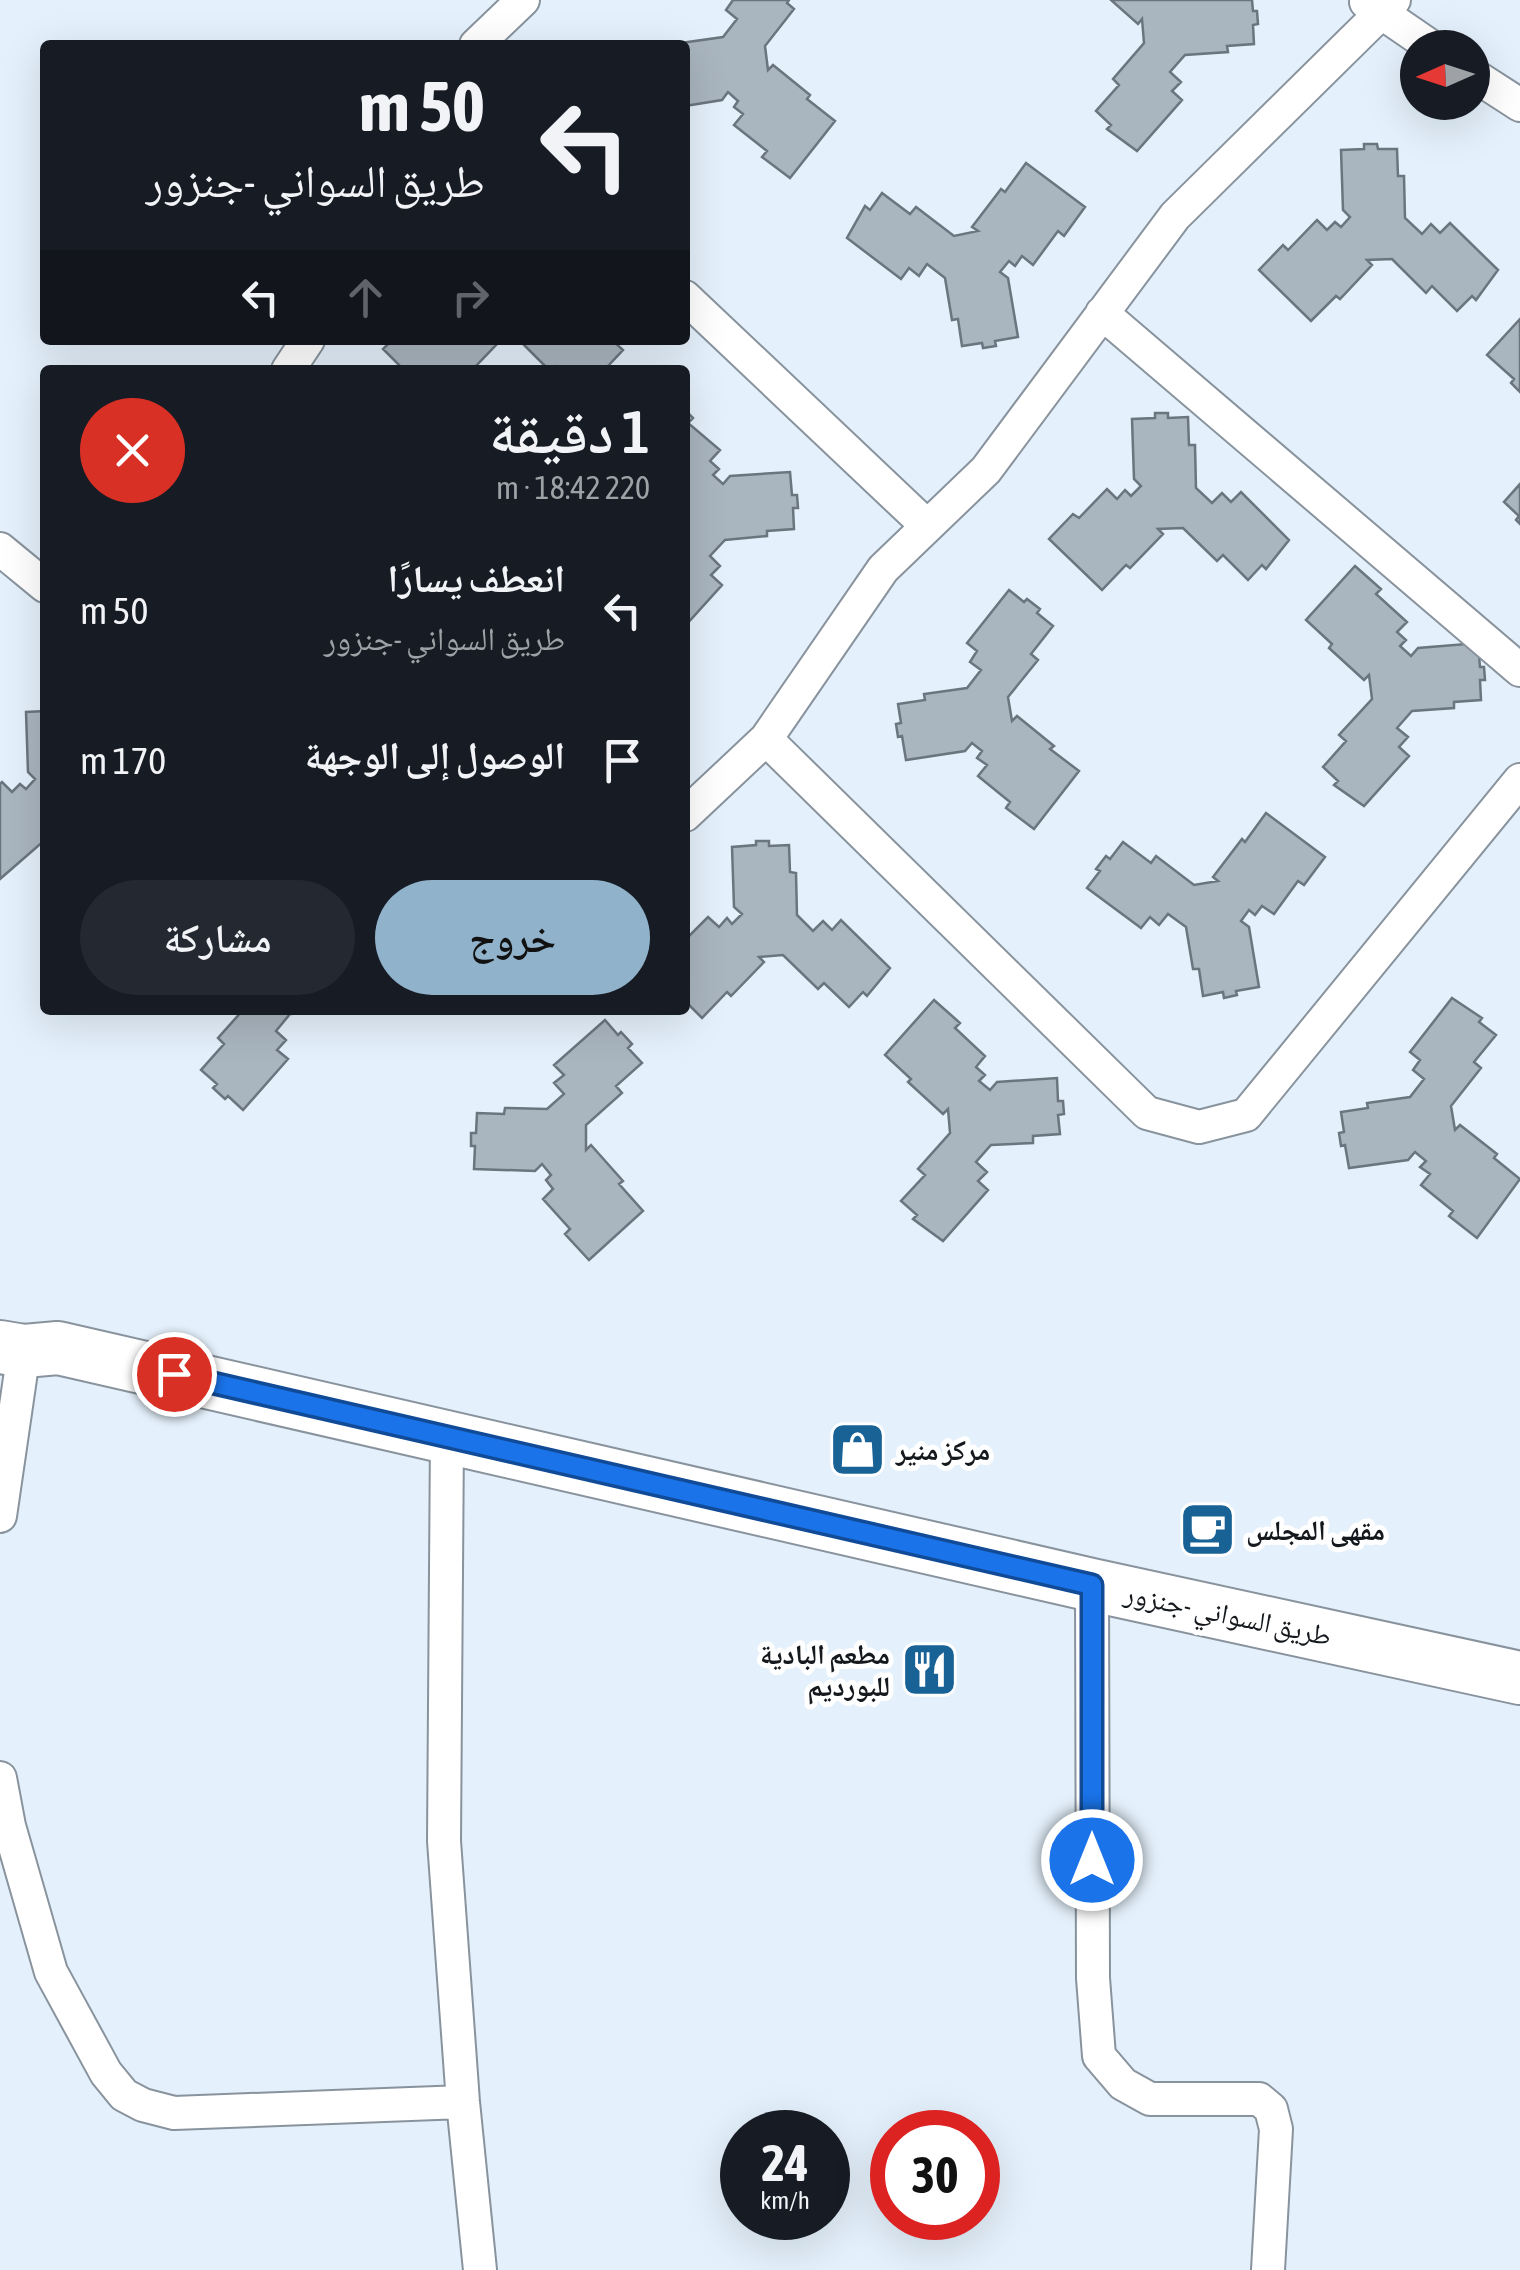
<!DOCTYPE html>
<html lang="ar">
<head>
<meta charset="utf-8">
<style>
  :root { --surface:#171b24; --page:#242831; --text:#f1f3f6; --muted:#9ea1a6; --accent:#90b2cb }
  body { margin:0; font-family:"Asap Condensed","Noto Naskh Arabic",sans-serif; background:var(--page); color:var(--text); direction:rtl; height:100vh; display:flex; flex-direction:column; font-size:38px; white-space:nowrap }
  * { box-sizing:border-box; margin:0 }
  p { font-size:32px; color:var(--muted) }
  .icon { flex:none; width:55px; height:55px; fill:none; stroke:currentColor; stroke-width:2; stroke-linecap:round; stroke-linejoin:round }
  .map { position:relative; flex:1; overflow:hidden; direction:ltr }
  .drawer { position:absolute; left:40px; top:365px; width:650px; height:650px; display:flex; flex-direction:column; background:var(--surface); border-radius:10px; box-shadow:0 10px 40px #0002; direction:rtl }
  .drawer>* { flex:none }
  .top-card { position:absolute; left:40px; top:40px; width:650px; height:305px; border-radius:10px; box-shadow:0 10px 40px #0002; direction:rtl; background:#171b24; color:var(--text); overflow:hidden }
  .needle { width:65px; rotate:267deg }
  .controls { position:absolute; left:1400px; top:30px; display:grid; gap:20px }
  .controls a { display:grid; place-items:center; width:90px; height:90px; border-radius:50%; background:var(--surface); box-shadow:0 10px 40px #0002; font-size:50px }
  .speed { position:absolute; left:720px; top:2110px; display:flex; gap:20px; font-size:50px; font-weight:700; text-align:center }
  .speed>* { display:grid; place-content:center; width:130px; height:130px; border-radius:50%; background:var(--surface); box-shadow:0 10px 40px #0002; line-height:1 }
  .speed small { font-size:25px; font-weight:400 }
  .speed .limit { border:15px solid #d22; background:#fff; color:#111 }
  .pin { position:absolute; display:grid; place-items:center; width:85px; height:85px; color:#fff; margin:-42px; border:5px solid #fff; border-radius:50%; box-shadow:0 2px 10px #0007 }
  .me { position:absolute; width:110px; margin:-55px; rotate:0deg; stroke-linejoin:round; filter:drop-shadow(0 0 8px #0008) }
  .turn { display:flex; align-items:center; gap:35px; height:210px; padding:0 40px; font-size:45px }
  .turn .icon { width:130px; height:130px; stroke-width:2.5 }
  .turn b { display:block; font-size:70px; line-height:85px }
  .lanes { display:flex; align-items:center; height:95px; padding:0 40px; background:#0003; justify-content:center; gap:50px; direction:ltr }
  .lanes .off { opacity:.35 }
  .round { display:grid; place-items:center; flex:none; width:105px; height:105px; border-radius:52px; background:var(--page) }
  .overview { display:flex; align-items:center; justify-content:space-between; height:170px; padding:0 40px }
  h1 { font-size:60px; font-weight:600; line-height:75px }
  .action { display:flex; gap:20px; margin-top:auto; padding:20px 40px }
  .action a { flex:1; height:115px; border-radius:60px; background:var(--accent); color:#111; font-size:40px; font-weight:600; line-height:115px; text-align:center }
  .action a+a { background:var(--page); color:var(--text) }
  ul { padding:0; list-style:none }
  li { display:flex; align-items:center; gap:30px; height:150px; padding:0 40px }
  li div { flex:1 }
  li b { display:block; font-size:38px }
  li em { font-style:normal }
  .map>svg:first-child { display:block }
</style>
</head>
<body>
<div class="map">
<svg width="1520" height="2270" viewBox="0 0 1520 2270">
  <rect width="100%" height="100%" fill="#e4f0fb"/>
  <path fill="#a9b5bf" stroke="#6a757e" stroke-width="2.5" d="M733,0h56l-2,3 7,6 -29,37 3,24 5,-5 37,30 -3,4 28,22 -45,57 -28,-21 5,-6 -33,-26 9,-11 -9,-7 4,-6 -10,-9 -6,8 -37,6v-61l-4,-2 42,-6 14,-18 -11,-9z
    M1111,0h141l1,11h4l1,13 -5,1 1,19 -27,2 1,6 -43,3 -15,17 11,10 -9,9 10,9 -45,51 -30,-22 4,-4 -15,-14 23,-26 -6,-6 31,-36 -2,-24 -4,5z
    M1364,144h13l1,5h19l1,27h6l1,42 17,16 9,-10 9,9 10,-10 48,47 -22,30 -4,-4 -15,15 -25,-25 -6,7 -34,-34 -25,1 5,5 -32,34 -4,-3 -25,25 -52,-51 24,-25 5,5 29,-30 10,10 8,-8 6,5 9,-10 -7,-7 -2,-60 23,-1z
    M1026,163l59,44 -21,29 -6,-5 -25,34 -11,-9 -7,10 -6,-5 -9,11 8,6 10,59 -23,4 1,5 -13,2 -1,-5 -20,3 -4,-27 -6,1 -7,-42 -18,-14 -8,12 -10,-8 -8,11 -54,-41 18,-32 5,4 12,-17 28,21 6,-7 38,29 24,-5 -6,-4 29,-38 4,3z
    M1520,319v73l-9,-9 3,-4 -27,-24z
    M392,340h101l4,4 -25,26h-68l-21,-21z
    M519,340h93l11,10 -14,15 3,3 -2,2h-49l-4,-4 -8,4z
    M685,410l8,8 -5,5 32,27 -10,11 9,8 -6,6 10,9 7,-8 60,-4 2,23h5l1,13h-5l1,21 -27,2v5l-42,4 -15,16 10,10 -9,9 11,10 -37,41z
    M1155,413h13v5l20,-1 1,28h6l1,43 16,15 10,-10 9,9 10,-10 48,48 -23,29 -4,-4 -14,15 -25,-25 -6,6 -34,-33 -25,1 5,5 -33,34 -4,-3 -24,25 -53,-51 24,-25 6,4 28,-29 10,10 8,-9 6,6 10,-10 -7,-7 -2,-60 23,-1z
    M1520,484v40l-4,-4 3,-4 -15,-14z
    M1355,566l26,23 -5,5 31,28 -10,10 9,8 -6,6 11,10 7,-8 60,-5 2,24h4l1,13h-5l1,20 -27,2v6l-42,3 -15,17 11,9 -9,10 10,9 -45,50 -30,-21 4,-4 -15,-14 23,-26 -7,-6 33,-36 -3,-24 -5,5 -35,-32 3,-4 -26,-24z
    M1009,590l15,12 3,-3 13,10 -3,4 16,13 -22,28 7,6 -30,37 4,24 5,-5 37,30 -4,3 29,22 -45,58 -28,-21 4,-6 -32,-26 9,-11 -10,-7 5,-7 -10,-8 -7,8 -59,9 -4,-24 -4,1 -2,-13 5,-1 -3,-19 27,-4 -1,-6 43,-6 14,-18 -11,-8 7,-11 -10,-8z
    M45,711v129l-45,39v-95l2,-2 10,10 8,-8 6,5 9,-10 -7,-7 -2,-60z
    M1266,813l59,44 -21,28 -6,-4 -24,33 -12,-8 -7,9 -6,-5 -8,11 8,6 10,60 -23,4 1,4 -13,3 -1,-6 -20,4 -4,-27h-6l-7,-42 -18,-13 -9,11 -9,-8 -9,11 -54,-40 13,-17 -4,-2 10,-13 4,3 13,-17 28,21 5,-7 38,29 24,-4 -5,-4 29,-38 3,3z
    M756,841h13v5l20,-1 1,27 6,1 1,42 16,16 10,-10 9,9 9,-10 49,48 -23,28 -4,-4 -14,15 -25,-24 -6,6 -35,-34 -24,2 5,5 -33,34 -4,-4 -25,26 -17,-17v-61l23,-23 11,10 8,-9 5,6 10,-10 -8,-7 -2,-60 24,-2z
    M1452,998l30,20 -3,4 17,13 -22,27 7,6 -30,38 4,24 5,-5 37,29 -3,4 26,21 -43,59 -28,-22 4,-5 -32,-26 9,-11 -10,-7 6,-6 -11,-9 -7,8 -59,8 -4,-23 -4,1 -2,-13 5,-1 -3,-20 27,-4 -1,-5 43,-6 14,-18 -11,-9 7,-10 -10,-8z
    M934,1000l26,23 -5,5 30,28 -9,11 9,8 -6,6 11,9 7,-8 60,-4 1,23h5l1,13 -6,1 2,19 -27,2v7l-42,2 -15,17 11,10 -9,9 10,9 -45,51 -30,-22 4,-4 -16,-14 24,-26 -7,-6 32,-36 -2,-24 -5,5 -35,-32 3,-3 -26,-24z
    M243,1010l90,1 -43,3 -14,17 10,9 -9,10 11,9 -45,51 -15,-14 -3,3 -12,-11 4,-4 -16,-14 23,-26 -6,-6z
    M605,1020l13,15 3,-3 11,12 -4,4 14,15 -26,23 6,7 -36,32v25l5,-5 32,36 -4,3 24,27 -54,49 -24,-26 5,-5 -27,-30 10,-10 -7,-9 5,-5 -9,-11 -7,7 -61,-2 1,-23h-4v-13h5l1,-20 27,1 1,-6 42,1 17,-15 -10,-11 10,-8 -10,-10z"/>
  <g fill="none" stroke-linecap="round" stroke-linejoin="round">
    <defs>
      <path id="minor" d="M1366,2l67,46
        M476,45l47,-45
        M1472,74l48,31
        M685,297l242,229
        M1102,313l418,357
        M288,370l20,-30
        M0,549l45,37
        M766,739l381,374 52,14 47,-12 274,-335
        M685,815l81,-76 117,-170 103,-99 189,-254 219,-216
        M447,1436l-3,405 19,261 17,168
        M0,1516l24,-165
        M1092,1585l1,393 6,78 24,28 27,15h109l12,10 5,20 -8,141
        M0,1778l9,48 42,146 55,101 18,22 19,10 31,8 289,-11"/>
      <path id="primary" d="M0,1347l24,4 34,-3 1034,237 428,93"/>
    </defs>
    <use href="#minor" stroke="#88939d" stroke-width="36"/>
    <use href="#primary" stroke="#88939d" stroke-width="56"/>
    <use href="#minor" stroke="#fff" stroke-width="32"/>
    <use href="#primary" stroke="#fff" stroke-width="52"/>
  </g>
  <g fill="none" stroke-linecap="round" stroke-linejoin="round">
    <defs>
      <path id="route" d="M174,1374l918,211v275"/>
    </defs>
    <use href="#route" stroke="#114b97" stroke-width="25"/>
    <use href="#route" stroke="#1a73e8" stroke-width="18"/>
  </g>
  <defs>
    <symbol id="shop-square" viewBox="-11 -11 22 22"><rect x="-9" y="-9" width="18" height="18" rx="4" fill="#196296" stroke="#fff"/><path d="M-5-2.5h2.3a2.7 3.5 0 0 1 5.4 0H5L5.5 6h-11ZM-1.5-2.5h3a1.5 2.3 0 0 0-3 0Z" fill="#fff"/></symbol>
    <symbol id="cafe-square" viewBox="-11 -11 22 22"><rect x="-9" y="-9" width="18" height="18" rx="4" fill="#196296" stroke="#fff"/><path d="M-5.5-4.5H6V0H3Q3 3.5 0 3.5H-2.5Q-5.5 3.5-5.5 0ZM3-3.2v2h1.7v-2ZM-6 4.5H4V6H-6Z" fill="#fff"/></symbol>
    <symbol id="restaurant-square" viewBox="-11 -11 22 22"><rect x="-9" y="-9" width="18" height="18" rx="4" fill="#196296" stroke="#fff"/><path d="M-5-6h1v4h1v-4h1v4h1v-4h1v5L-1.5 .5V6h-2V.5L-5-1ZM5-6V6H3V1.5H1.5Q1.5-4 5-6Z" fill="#fff"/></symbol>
  </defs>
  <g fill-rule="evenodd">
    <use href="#shop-square" x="826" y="1418" width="63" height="63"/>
    <use href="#cafe-square" x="1176" y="1498" width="63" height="63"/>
    <use href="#restaurant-square" x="898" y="1638" width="63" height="63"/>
  </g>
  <g text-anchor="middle" stroke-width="10" stroke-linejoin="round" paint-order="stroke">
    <g font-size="28" font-weight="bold" fill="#15191d" stroke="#fff" text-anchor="start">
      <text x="896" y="1460">مركز منير</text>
      <text x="1246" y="1540">مقهى المجلس</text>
      <text x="890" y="1664" text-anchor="end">مطعم البادية<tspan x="890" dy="32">للبورديم</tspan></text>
    </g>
    <g font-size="28" fill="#15191d" stroke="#fff">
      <text transform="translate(1228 1614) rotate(12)" y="10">طريق السواني -جنزور</text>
    </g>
  </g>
</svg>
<div class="controls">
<a><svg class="needle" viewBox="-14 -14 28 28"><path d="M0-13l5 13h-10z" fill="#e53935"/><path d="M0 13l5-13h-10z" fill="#9ea1a6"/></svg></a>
</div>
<div class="speed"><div>24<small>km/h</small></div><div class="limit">30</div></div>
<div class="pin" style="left:174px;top:1374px;background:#d93025"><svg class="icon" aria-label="arrive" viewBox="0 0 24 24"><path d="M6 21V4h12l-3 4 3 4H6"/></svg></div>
<svg class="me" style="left:1092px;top:1860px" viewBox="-20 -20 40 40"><circle r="17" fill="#1a73e8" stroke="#fff" stroke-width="3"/><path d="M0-11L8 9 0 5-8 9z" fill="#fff"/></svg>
<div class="top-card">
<div class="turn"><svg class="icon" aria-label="left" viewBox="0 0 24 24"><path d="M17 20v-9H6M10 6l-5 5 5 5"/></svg><div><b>50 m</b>طريق السواني -جنزور</div></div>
<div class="lanes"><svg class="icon" aria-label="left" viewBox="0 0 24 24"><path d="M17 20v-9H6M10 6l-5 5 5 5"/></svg><svg class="icon off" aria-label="ahead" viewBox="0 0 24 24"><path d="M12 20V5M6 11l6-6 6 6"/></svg><svg class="icon off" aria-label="right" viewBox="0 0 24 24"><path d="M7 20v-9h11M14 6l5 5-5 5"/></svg></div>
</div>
<section class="drawer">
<div class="overview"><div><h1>1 دقيقة</h1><p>220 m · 18:42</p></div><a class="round" style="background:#d93025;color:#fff"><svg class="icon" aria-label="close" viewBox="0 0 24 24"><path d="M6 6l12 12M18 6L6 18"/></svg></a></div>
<ul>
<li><svg class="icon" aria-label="left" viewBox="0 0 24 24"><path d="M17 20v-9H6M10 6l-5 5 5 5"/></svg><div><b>انعطف يسارًا</b><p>طريق السواني -جنزور</p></div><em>50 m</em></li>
<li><svg class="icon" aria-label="arrive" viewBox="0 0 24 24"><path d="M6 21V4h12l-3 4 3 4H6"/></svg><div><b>الوصول إلى الوجهة</b></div><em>170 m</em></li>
</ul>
<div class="action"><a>خروج</a><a>مشاركة</a></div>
</section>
</div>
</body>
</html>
